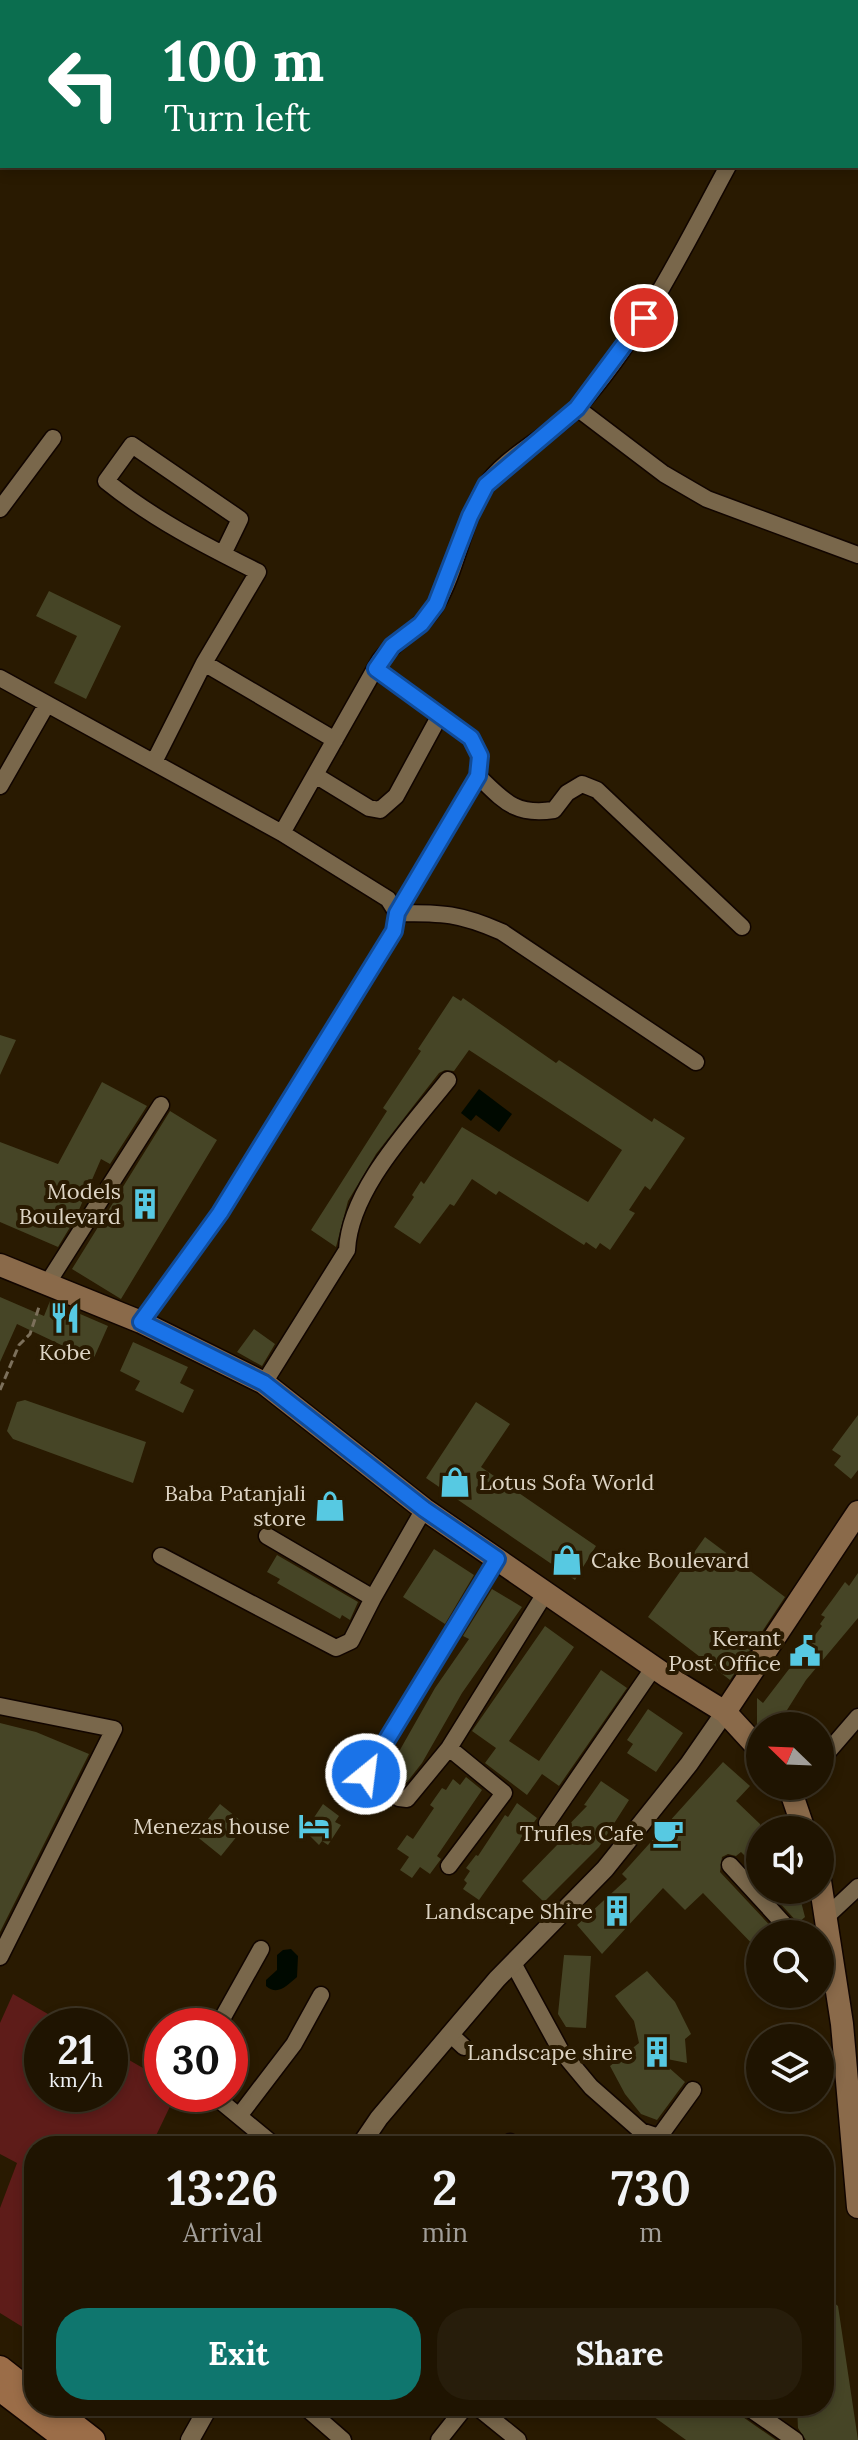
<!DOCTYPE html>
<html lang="en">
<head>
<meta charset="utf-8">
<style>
  :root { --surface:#1f1401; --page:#271d0b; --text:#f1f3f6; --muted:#a19e99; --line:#3c3323; --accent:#0f766e }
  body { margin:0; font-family:Lora,serif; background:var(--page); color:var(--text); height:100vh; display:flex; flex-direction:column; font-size:30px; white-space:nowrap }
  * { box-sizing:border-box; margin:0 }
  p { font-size:26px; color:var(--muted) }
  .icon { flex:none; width:44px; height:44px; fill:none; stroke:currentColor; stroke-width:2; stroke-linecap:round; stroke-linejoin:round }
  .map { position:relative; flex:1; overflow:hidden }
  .panel { position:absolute; left:24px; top:2136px; width:810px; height:280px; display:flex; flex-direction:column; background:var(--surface); border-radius:32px; box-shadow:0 4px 12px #0003,0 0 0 2px var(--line) }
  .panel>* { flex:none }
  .guide { position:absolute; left:0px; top:0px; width:858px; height:168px; box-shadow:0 4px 12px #0003,0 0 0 2px var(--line); background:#0b6e4f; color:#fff; overflow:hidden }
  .needle { width:52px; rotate:293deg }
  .tools { position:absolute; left:746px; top:1712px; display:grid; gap:16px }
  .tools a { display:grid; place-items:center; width:88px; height:88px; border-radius:50%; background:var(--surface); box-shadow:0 4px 12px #0003,0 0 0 2px var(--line); font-size:40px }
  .speed { position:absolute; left:24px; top:2008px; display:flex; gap:16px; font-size:40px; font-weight:700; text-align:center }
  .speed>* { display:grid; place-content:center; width:104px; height:104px; border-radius:50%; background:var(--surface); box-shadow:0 4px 12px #0003,0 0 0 2px var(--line); line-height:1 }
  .speed small { font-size:20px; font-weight:400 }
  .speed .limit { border:12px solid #d22; background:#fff; color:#111 }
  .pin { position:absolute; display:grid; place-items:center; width:68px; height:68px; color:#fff; margin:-34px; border:4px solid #fff; border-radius:50%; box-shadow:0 2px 8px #0007 }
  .me { position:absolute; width:88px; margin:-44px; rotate:29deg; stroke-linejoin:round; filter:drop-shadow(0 0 6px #0008) }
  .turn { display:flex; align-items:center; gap:28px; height:168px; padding:0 32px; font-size:36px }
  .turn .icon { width:104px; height:104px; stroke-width:2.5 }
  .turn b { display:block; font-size:56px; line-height:68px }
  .eta { display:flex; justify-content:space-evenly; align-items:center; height:136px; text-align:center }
  .eta b { font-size:48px; font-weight:800; line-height:56px }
  .button { display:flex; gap:16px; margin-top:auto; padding:16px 32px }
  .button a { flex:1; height:92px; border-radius:32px; background:var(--accent); color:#fff; font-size:32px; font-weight:800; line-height:92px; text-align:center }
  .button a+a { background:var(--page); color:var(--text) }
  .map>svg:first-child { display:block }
</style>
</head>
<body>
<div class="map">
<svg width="858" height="2440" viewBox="0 0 858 2440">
  <rect width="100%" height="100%" fill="#291a01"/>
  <path fill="#5e1c19" d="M13,1994l56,32h-27v68h68v-45l52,30v15h14l-25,52h-117v188l-34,-21v-105l17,-45 -17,-9v-131z"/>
  <path fill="#000900" d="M479,1089l33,25 -13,18 -23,-17 -5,6 -10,-8z
    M291,1949l7,7 -1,21c-11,9 -19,19 -31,9v-6l11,-10v-15l6,-5z"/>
  <path fill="#464526" d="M49,591l72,35 -35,73 -32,-16 23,-47 -41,-20z
    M453,996l8,5 2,-3 93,65 3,-3 93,62 2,-4 31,20 -35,52 -5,-4 -16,24 6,3 -25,37 -10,-7 -4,6 -10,-7 -2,3 -85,-54 -3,4 -24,-16 -18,27 -4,-2 -30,40 -26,-17 20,-30 -2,-2 9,-14 3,3 38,-57 126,75 34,-52 -153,-100 -15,21 -9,-1 -6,3 -63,81 -28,47 -12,46 -25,-17 76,-119 -4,-3 38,-57 -3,-2z
    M0,1035l16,5 -16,35z
    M102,1082l45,24 -37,58 -9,-5 -26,60 -17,28 -58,-25v-80l58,22z
    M170,1111l47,29 -96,159 -49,-30z
    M0,1297l44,19 6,-15 58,25 -15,34 -76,-36 -17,38z
    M254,1329l21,15 -13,22 -25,-14z
    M133,1342l55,25 -8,16 14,7 -11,23 -48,-23 5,-9 -20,-10z
    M25,1400l121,42 -13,41 -120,-44 -6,-8 10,-29z
    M476,1402l34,22 -29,43 115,79 -21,34 -149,-102z
    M858,1415v55l-7,9 -17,-14 7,-9 -9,-6z
    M705,1537l80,60 -55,83 -82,-63z
    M434,1549l40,26 -29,49 -42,-27z
    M277,1555l81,47 -8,18 -8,-5 -2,4 -63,-36 3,-4 -13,-7z
    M858,1573v45l-52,62 -24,38 10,8h-35v-28l6,5 59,-77 -2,-2 5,-7 -4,-2 14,-19 10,-14 4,4z
    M492,1589l30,18 -60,86 -40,70 -15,19 -19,-11 47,-83 34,-49 -6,-3z
    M545,1626l29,21 -65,94 30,20 62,-91 26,18 -68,98 -17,-12 -15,21 -42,-32 11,-15 -24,-17z
    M648,1709l35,24 -27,39 -29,-19 6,-9 -6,-4z
    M0,1723l36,9 53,22 -89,178z
    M723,1762l27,24 -14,15 24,23v47l-19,-19 -5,4 -8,-2 -6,3 -2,15 58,62h-18v18l-57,-59 -18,17 -22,-22 -61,66 -25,-29 50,-46 -5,-5z
    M466,1777l16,13 -45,66 4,3 -11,15 -10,-7 -8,11 -12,-8 9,-13 -12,-8 10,-14 6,4 21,-31 -4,-3 12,-17 4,2 7,-11 7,6z
    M601,1781l28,19 -30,47 -55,55 -22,-21 36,-37 -4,-4 33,-34 -3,-1z
    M517,1803l20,15 -58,82 -16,-11 4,-6 -3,-3 6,-9 -4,-3 10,-13 2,1 27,-41 3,2z
    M220,1804l26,21 -25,31 -26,-21z
    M323,1804l16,12 -4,6 6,3 -13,20 -6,-4 -3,4 -14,-14z
    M768,1890h30l7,27 -7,6z
    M564,1955l27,1 -5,72 -20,-1 -8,-13z
    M647,1971l28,31 16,32 -6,5 2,24 -30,-6 28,25 -28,38 -16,-6 -16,-20 -15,-28 29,-23 -5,-22 -19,-25z
    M824,2295l14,11 20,134h-52l-8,-12 -1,-22h27z
    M639,2406h96l5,9 36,25h-90z"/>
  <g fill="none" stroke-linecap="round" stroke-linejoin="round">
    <defs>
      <path id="minor" d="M856,135h2
        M577,408l87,66 43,25 151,56
        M0,509l53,-71
        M204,663l131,77
        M376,669l95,69 9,18 -2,20 -81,137c46,0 62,0 105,19l194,130
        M0,678l282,155
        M154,762l50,-99 54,-91c-54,-27 -105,-53 -152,-91l26,-36 108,74 -17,35
        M315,775l54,33 11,2 16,-14 44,-81
        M478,776c26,25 37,40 76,34l13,-17 15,-9 15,6 145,137
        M0,786l47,-82
        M47,1284l114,-179
        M141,1322l79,-109 174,-282 3,-18 -9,-14 -106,-66 98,-173c17,-21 42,-32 56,-55 22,-37 26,-82 49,-118 19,-31 66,-51 92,-79 64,-71 106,-159 151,-242
        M264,1383l83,-133c3,-61 64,-123 101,-170
        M267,1536l106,62 51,-89
        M161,1556l175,92 15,-7 22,-43
        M0,1706l114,23 -114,228
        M449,1748l-42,51 -8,-1 -33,-24 131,-215
        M820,1761l38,-44
        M547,1823l107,-156
        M730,1865l63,69
        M449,1866l55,-73 -55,-45 97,-156
        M826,1917l32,-30
        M513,1963l48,88 30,36 50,44 18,6 34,-47
        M218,2026l43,-77
        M450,2034l14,13
        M212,2094l63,52
        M239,2116l55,-72 27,-49
        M508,2146l2,-4
        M304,2406l39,34
        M476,2406l42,34
        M746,2406l49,34
        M439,2440l27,-34"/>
      <path id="tertiary" d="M360,2146l19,-28 118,-139 108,-110 84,-105 36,-52
        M190,2440l19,-34"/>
      <path id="secondary" d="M0,1265l141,57 123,61 160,126 244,168 57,35 35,38
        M725,1712l133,-200
        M789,1786l15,44
        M820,1881l22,143 16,183"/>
      <path id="primary" d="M0,2368l33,26
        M0,2389l67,51
        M57,2412l36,28"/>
    </defs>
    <use href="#minor" stroke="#110500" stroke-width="19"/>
    <use href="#tertiary" stroke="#110500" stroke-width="21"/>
    <use href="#secondary" stroke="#110500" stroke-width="25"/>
    <use href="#primary" stroke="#110500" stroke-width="27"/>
    <path stroke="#7c705b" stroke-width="3" stroke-dasharray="8 4" stroke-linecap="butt" d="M0,1390l19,-45 11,-11 10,-30"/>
    <use href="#minor" stroke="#79674b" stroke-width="16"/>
    <use href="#tertiary" stroke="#79674b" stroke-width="18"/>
    <use href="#secondary" stroke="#8a6a4a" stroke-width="22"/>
    <use href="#primary" stroke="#9b6d48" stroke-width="24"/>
  </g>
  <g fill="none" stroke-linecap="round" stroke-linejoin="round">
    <defs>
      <path id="route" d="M366,1774l131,-215 -73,-50 -160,-126 -123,-61 79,-109 174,-282 3,-18 81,-137 2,-20 -9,-18 -95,-69 16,-23 29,-22 15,-20 34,-88 16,-31 91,-77 67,-90"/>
    </defs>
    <use href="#route" stroke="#114b97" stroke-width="20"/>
    <use href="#route" stroke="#1a73e8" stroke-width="14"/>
  </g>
  <defs>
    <symbol id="building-bare" viewBox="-9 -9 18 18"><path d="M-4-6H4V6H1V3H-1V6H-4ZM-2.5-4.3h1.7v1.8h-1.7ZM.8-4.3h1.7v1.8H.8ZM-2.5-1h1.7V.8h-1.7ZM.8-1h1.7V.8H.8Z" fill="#57c9e2" stroke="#291a01" stroke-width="2.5" paint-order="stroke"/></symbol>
    <symbol id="restaurant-bare" viewBox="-9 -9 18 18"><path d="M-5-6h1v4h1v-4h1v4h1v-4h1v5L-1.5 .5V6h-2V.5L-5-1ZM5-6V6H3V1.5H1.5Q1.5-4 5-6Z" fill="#57c9e2" stroke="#291a01" stroke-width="2.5" paint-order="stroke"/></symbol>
    <symbol id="shop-bare" viewBox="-9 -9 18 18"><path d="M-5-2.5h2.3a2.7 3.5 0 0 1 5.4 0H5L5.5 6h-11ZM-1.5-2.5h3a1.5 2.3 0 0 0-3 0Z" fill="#57c9e2" stroke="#291a01" stroke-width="2.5" paint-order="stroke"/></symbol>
    <symbol id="civic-bare" viewBox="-9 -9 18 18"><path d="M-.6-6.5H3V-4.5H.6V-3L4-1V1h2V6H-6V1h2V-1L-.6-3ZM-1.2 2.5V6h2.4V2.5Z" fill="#57c9e2" stroke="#291a01" stroke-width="2.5" paint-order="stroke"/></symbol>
    <symbol id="hotel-bare" viewBox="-9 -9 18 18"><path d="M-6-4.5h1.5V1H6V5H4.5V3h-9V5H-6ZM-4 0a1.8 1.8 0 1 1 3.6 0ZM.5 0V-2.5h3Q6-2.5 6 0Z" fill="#57c9e2" stroke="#291a01" stroke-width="2.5" paint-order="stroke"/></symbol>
    <symbol id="cafe-bare" viewBox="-9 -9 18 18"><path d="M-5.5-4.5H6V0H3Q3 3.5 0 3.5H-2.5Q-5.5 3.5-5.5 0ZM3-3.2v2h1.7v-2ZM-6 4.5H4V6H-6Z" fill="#57c9e2" stroke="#291a01" stroke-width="2.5" paint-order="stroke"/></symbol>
  </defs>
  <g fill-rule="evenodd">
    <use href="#building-bare" x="123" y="1182" width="44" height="44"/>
    <use href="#restaurant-bare" x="43" y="1296" width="44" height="44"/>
    <use href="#shop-bare" x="433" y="1460" width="44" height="44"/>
    <use href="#shop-bare" x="308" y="1484" width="44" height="44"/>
    <use href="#shop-bare" x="545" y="1538" width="44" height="44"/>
    <use href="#civic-bare" x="783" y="1629" width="44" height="44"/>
    <use href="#hotel-bare" x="292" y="1804" width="44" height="44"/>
    <use href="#cafe-bare" x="646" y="1811" width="44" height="44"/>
    <use href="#building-bare" x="595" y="1889" width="44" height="44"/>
    <use href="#building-bare" x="635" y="2030" width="44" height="44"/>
  </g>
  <g text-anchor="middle" stroke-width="8" stroke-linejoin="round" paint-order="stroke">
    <g font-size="22" fill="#ddd4c4" stroke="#291a01" text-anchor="end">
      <text x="121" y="1199">Models<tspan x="121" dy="25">Boulevard</tspan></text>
      <text x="65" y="1360" text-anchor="middle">Kobe</text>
      <text x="479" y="1490" text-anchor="start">Lotus Sofa World</text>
      <text x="306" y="1501">Baba Patanjali<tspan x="306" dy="25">store</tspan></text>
      <text x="591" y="1568" text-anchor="start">Cake Boulevard</text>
      <text x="781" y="1646">Kerant<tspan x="781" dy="25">Post Office</tspan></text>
      <text x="290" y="1834">Menezas house</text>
      <text x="644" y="1841">Trufles Cafe</text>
      <text x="593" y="1919">Landscape Shire</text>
      <text x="633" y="2060">Landscape shire</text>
    </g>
  </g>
</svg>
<div class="tools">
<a><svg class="needle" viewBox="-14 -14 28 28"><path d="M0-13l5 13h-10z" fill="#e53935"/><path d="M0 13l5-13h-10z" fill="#a19e99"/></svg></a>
<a><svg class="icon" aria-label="sound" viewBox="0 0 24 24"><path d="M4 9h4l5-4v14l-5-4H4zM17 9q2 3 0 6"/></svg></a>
<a><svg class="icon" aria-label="search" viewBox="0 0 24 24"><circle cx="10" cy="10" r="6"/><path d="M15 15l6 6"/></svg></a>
<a><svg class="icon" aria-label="layers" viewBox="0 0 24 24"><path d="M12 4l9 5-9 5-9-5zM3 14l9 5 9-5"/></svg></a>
</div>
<div class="speed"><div>21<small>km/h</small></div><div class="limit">30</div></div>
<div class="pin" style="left:644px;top:318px;background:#d93025"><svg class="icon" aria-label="arrive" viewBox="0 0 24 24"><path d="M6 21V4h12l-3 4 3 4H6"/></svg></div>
<svg class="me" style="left:366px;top:1774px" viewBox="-20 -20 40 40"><circle r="17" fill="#1a73e8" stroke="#fff" stroke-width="3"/><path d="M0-11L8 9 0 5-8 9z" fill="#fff"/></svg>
<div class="guide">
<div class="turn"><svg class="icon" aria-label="left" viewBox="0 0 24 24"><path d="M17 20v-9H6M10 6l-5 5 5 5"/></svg><div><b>100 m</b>Turn left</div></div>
</div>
<section class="panel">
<div class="eta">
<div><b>13:26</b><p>Arrival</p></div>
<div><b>2</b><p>min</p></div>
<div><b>730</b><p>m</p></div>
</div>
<div class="button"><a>Exit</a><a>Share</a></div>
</section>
</div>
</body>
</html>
